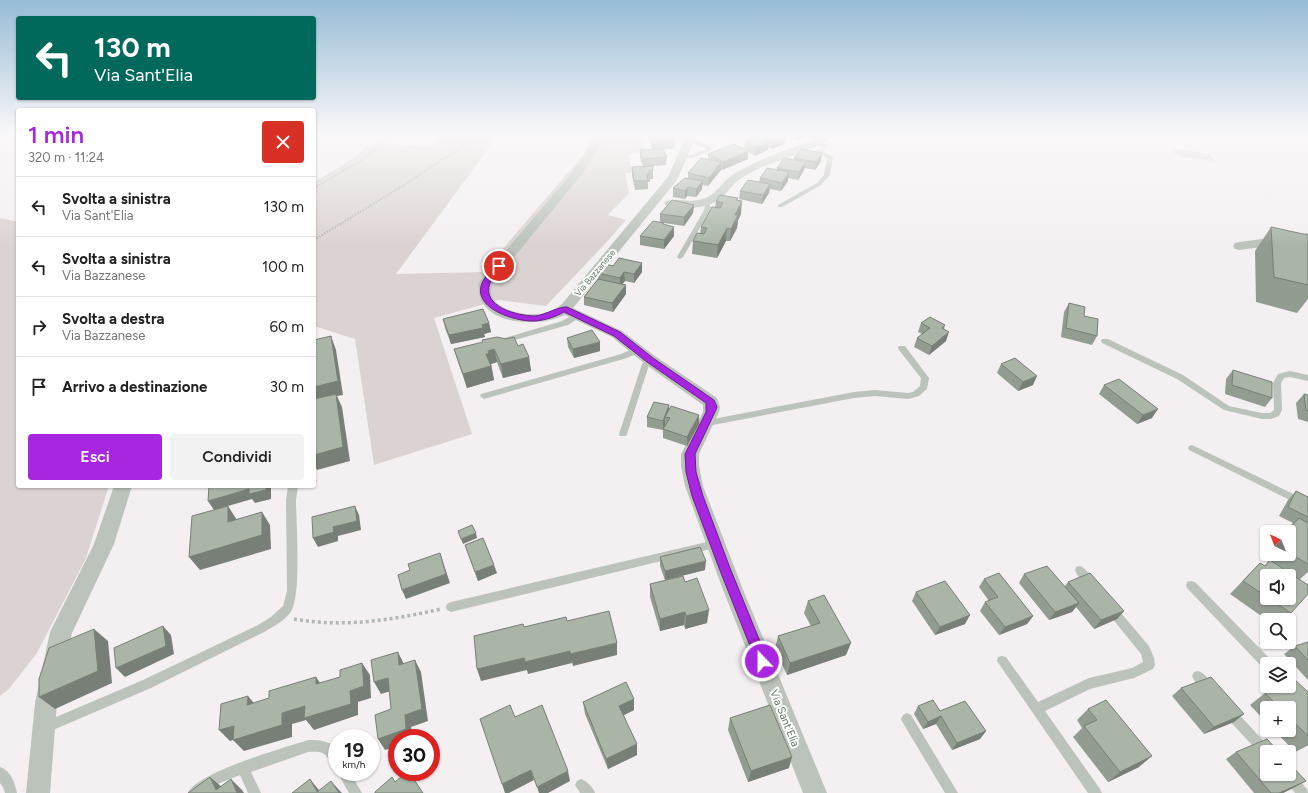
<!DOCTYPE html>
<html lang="it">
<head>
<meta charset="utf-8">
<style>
  :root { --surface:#fff; --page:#f2f2f2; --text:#222; --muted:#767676; --line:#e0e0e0; --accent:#a726df }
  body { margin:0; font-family:Figtree,sans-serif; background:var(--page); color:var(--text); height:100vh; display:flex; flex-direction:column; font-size:15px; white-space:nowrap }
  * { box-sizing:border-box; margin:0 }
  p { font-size:13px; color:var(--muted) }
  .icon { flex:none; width:22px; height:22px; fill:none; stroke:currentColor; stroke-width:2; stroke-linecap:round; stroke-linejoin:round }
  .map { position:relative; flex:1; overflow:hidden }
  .details { position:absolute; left:16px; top:108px; width:300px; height:380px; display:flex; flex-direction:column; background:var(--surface); border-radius:4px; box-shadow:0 1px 3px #0004 }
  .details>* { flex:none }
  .hud { position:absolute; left:16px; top:16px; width:300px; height:84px; border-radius:4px; box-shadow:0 1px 3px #0004; background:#00695c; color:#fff; overflow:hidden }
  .needle { width:26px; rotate:317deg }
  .buttons { position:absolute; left:1260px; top:525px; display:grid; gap:8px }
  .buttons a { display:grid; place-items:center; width:36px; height:36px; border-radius:4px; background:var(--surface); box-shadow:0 1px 3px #0004; font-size:20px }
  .speed { position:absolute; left:328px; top:729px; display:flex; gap:8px; font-size:20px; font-weight:700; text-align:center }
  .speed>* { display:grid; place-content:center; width:52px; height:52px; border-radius:50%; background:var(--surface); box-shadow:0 1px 3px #0004; line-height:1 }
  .speed small { font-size:10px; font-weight:400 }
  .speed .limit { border:6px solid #d22; background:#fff; color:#111 }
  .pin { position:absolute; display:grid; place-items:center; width:34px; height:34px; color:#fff; margin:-17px; border:2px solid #fff; border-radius:50%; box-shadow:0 1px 4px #0007 }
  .me { position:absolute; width:44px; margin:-22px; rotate:338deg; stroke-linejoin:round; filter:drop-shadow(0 0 3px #0008) }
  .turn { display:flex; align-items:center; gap:14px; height:84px; padding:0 12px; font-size:18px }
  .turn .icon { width:52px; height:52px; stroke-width:2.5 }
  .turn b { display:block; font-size:28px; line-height:34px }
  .round { display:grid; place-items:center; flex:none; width:42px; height:42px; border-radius:4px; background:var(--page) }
  .head { display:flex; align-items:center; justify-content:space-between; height:68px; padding:0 12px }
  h1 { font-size:24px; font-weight:600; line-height:30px; color:var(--accent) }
  .action { display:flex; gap:8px; margin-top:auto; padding:8px 12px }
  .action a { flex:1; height:46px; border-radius:4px; background:var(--accent); color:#fff; font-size:16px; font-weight:600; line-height:46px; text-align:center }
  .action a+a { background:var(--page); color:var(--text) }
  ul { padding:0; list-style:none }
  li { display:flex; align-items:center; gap:12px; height:60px; padding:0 12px; border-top:1px solid var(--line) }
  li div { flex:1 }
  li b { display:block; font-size:15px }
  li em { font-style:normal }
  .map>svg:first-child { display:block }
</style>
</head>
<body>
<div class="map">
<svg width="1308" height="793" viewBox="0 0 1308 793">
  <rect width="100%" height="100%" fill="#f4f0f2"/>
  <path fill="#dbd3d1" d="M441,134h58l-103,140 87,-2 99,-116c5,-7 9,-14 3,-22h56l6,19 -19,1 4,18 -7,1 4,20 -21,22 18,5 -22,25 -58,61 -47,-6 -65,18 38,116 -98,31 -19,-126 -41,-13v-144c20,-11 39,-22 55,-38l63,2z
    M1173,148l37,6 5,7 -32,-4 -11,-5z
    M0,218l18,4v264h91l-23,72 -49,95 -28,36 -9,7z"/>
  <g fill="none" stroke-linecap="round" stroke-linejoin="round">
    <path stroke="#b1b8b1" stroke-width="2" stroke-dasharray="1.5 1.5" stroke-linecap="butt" d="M314,188l45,-26 35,-28
      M314,240l90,-55 77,-51"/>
    <path stroke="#b1b8b1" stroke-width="3.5" stroke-dasharray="3 3" stroke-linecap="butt" d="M294,619c50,9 98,1 147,-10"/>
    <path fill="#bbc3ba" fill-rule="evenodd" d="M690,138l8,3 15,8 -20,9h-12v-2l9,-1 16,-6 -18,-8 -1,-1z
      M816,141l10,3 1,1 -4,6 10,6 -3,18 -9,10 -39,22h-4v-2l39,-22 7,-8 3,-17 -8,-5h-6v-2l5,-1 3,-4 -7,-2 -1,-1z
      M705,200l2,1 4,6 -2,5 -26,45 -3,2 -2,-1 -1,-1 26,-45 2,-5 -3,-5z
      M575,314h6l1,2 -14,9 -64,18 -4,-2 1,-2 61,-18z
      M1102,339h6l75,36 46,31 33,7h8l4,-3 -1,-27 5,-9 12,-3 18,4v6l-18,-4 -6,1 -3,5 1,27 -3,6 -8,3h-9l-38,-9 -47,-31 -75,-36 -1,-2z
      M899,346h6l24,32 -2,11 -8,7 -3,1 -8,2 -33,-3 -21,2 -141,27 -10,-2 -1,-2 1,-2h10l141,-27 21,-2 33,3 5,-1 7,-6 1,-8 -22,-28 -1,-2z
      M635,348h6l1,2 -1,2 -14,6 -143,41 -4,-3 1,-2 140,-40z
      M647,358h3l4,2 -5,5 -22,69 -1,2h-6l-1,-2 23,-70z
      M1192,445l116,56v8l-119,-59 -1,-2 1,-2z
      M288,486h10l-2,14c0,22 6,99 -6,113 -6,8 -16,13 -24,18l-115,57 -105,45 -4,-2 -2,-4 2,-4 101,-43 115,-55 13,-8 12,-11 4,-15 -1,-91z
      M715,540l3,1 2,3 -2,3 -3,1 -264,64 -4,-2 -1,-3 1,-3 4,-2z
      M1080,566c6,2 12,11 15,17l-1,3c-9,3 -16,-9 -19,-16l1,-3z
      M1191,581l4,1 76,78 2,4h-6v5l-4,-1 -76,-80 -1,-3 1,-3z
      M1111,604l4,2 34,40 5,12 1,7 -2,4 -19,9 -44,11 -45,22 55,78 2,4h-14l-91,-132 1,-4 4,-1 4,1 32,45 51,-24 43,-10 11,-6 -2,-8 -34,-42 -1,-3 1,-3z
      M1198,671c7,2 13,10 16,17l-2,4 -4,2c-7,-3 -13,-11 -16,-18l2,-4z
      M1230,707l4,2 37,40 2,3h-6v7l-4,-2 -37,-40 -2,-4 2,-4z
      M907,713l4,2 47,78h-13l-42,-70 -2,-4 2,-4z
      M308,740c9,0 25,0 29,11 1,5 0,12 0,17 -7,-3 -7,-10 -13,-14 -4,-3 -11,-2 -16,-2l-57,20 10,21h-13l-8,-18 -25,10 -10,8h-17c9,-21 96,-45 120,-53z
      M0,767c11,4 15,16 17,26h-12l-2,-6 -3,-4z
      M1289,769l18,20 1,4h-13l-13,-15 -2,-4h9z
      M337,772h13l12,21h-13z
      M581,779c6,2 12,8 14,14h-15l-5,-8 2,-4z"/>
    <path fill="#bbc3ba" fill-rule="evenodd" d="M587,134h10l4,10 -5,10 -18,25 -85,104c-1,2 -2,6 -2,9 2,20 39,25 54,21 6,-2 12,-5 17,-9l106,-127 19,-43h10l-20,46 -104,128 49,23 33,25 62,42 3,9 -1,5 -20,42v12l4,20 39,101 85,206h-24l-81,-206 -37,-101 -4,-20v-12l22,-42v-7l-58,-41 -33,-27 -47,-22c-28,14 -92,10 -86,-33l91,-107 16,-22 5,-9z
      M823,134h11c-11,14 -56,26 -74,34 -8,4 -17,8 -24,14 -8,8 -14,18 -25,22 -15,5 -30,5 -45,1l-2,-2 2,-2c12,-3 24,2 37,-2 13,-4 19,-18 31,-25 26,-16 56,-25 85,-36z
      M1308,233v8l-69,9 -4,-1 -2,-3 2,-3 4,-1z
      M114,486h18l-18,58 -42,89 -15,70 -7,90h-24l9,-90 15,-71 44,-88z"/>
  </g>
  <path fill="#929c90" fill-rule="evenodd" d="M648,134h24l3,7 -1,8h-11l4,8 -1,8 -13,1v13h-3v3h-2v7l-13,1 -3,-15v-8h11l-3,-9v-8l21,-1h-9z
    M727,134h19l-11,4z
    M762,134l22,10 -12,5 -4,-2v3l-13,6 -7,-4v7l-26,11 -1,-1v1l-13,16 -6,-1v4l-6,8 -9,-1 -2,3 -12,-2v-9l15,-10v-5l20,-13v-6l39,-3v-1l-3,-2 1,-8 16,-1z
    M785,134h27l-15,6z
    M794,158l27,3 -6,9 -10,-2 -1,2 -6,10 -10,-2v3l-7,10 -11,-2 -1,4 -7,11 -23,-5 1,-8 19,-9 1,-4 17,-8v-2l17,-8z
    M738,198l-1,3 4,13 -3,6 -1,8 -7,13h-4l-9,17 -25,-4 1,-13 7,-7 1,-7 14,-20 1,-6z
    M694,205l-1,8 -9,13 -20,-3v2l10,2v9l-10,13 -24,-4v-9l20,-14v-8z
    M1271,227l37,8v64l-11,14 -41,-11 -1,-51z
    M613,266l29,6 -8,11 -9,-2 -3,3 4,10 -13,18 -29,-7v-8l14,-18v-6z
    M1069,303l15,13 13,20 -5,9 -31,-8 3,-25z
    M443,319l46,4 2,9 -7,2 1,3 -34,7 -6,-16z
    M921,323l24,2 -1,4 2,12 -17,14 -15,-8 3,-9 5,-4 -4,-2z
    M567,338l33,13 -26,7 -6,-11z
    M518,346l11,11 2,14 -28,7 -6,-16 -6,2 3,16 -27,8 -9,-26 -4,-13z
    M1001,364l32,21 -15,6 -21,-18z
    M1233,370l39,28 -7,9 -40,-13 1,-15z
    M1104,385l48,33 -15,6 -38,-30z
    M1304,394l4,1v27l-10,-3 -2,-16z
    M669,409l30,15 -12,22 -24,-8v-9l2,-3v-1l-2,5 -16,-3v-10z
    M1296,491l12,6v75l-8,7 -9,34 -8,7h-16l-37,-26 30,-31 4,3 5,-4 -7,-5 5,-6v3h22v-22h-5l9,-9 -14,-7 9,-16zM1267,576l22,22h-22z
    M465,545l32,28 -19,8z
    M660,557l45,13 -40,10 -5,-14z
    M1024,574l41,12 3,-4 56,29 -7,8 -23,10 -18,-22 -4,5 -23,8 -30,-37z
    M984,579l49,37 -6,8 -28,11 -19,-24 5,-9 4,-1 -10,-14z
    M685,582l22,41 -22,6 -1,-4 -24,6 -10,-34v-13z
    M916,592l49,32 -30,11 -23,-34z
    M808,601l38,54 -59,20 -12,-26 3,-13 33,-10 -7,-13z
    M1308,642v38l-24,-26 11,-8z
    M1181,688l53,34 -30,12 -32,-38z
    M1308,692v53l-13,7 -21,-22h15v-22h-22v15l-17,-18 15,-12z
    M634,699v11l-10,5 13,40 -29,14 -23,-55 -2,-12z
    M918,706l22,5 46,20 -6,8 -28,11 -16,-26 -13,5 -9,-15z
    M1088,709l51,58 -31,15 -35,-45 9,-9 -5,-8z
    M730,718l59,50 -41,14 -20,-52z
    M1236,752l70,29 -13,7 -10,5h-29l-28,-34z"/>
  <path fill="#777f76" d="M735,134h11l-11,4z
    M798,134h14l-15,6z
    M785,136l-1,8 -12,5 1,-8z
    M769,142l-1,8 -13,6 1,-8z
    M748,151v8l-26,11 1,-8z
    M822,153l-1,8 -6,9 1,-8z
    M721,162v8l-13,16 1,-8z
    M806,162l-2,8 -6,10 1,-8z
    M789,172l-1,9 -7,10 1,-8z
    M703,181l-1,8 -6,8v-8z
    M770,184l-1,9 -7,11 1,-9z
    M688,187l-1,9 -2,3v-8z
    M742,201l-1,13 -3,6 -1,8 -7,13 1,-12 4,-14z
    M694,205l-1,8 -9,13v-9z
    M674,227v9l-10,13v-9z
    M727,228l-1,13 -9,17 1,-13z
    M642,263v9l-8,11v-9z
    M624,272l1,9 -5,6v-9z
    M626,285v9l-13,18 -1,-9z
    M489,323l2,9 -7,2 1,3 -34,7 -2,-9z
    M949,332l-3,9 -17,14 3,-9z
    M331,336l5,14 7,45 -6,1 5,11 8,54 -33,9 -3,-6v-77z
    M600,342v9l-26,7 -1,-9z
    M494,349l3,13 -6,2 3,16 -27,8 -4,-14 23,-20 2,-3z
    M529,357l2,14 -28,7 -2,-14z
    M1037,376l-4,9 -15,6 5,-9z
    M669,405v9l-4,3v8l-2,5v-9z
    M1158,409l-6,9 -15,6 6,-9z
    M699,415v9l-12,22v-9z
    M165,486h7l-6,1z
    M266,486h5v13l-16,4 -3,-4 -38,11 -6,-9 41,-12z
    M228,506l9,14 -9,2z
    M355,506l4,9 2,15 -23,6v5l-20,6 -5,-9z
    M262,512l8,13 1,24 -71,21 -11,-13z
    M476,533l1,5 -14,6 -2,-5z
    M440,553l10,30 -44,16 -4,-9z
    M706,561l-1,9 -40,10v-9z
    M494,565l3,8 -19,8 -3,-9z
    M1079,603l-7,9 -23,8 6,-8z
    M709,610l-2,13 -22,6 1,-13z
    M1124,611l-7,8 -23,10 7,-9z
    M685,612l-1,13 -24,6v-12z
    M970,615l-5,9 -30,11 5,-8z
    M1033,616l-6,8 -28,11 6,-8z
    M163,626l8,9 3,19 -49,23 -9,-9z
    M94,629l14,12 4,42 -57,26 -16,-12z
    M617,643v12l-44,11 -3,-12z
    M851,643l-5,12 -59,20 3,-12z
    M570,651l2,12 -44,11 -1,-4 -46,11 -4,-12 47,-11z
    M398,652l6,12 -5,1z
    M415,660l6,12 7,49 -17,6 2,11h-16v8l-12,4 -7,-11 27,-24z
    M362,663l8,12 1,23 -13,4v13l-44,15 -8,-10 -14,4v13l-48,14 -11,-11 -3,1 -11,-11 63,-17 68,-22z
    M316,677l8,12 -8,-5z
    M388,678l6,12 -13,4 -7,-12z
    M248,696l10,12 -11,-3z
    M634,699v11l-14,7 -1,-11z
    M1244,714l-10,8 -30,12 10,-7z
    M941,716l-5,8 -13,5 5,-7z
    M986,731l-6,8 -28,11 5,-7z
    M637,744v11l-29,14 -2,-10z
    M1308,744v1l-13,7z
    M1152,756l-13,11 -31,15 12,-10z
    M792,757l-3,11 -41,14 3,-11z
    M531,770l3,10 -25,13h-4l-3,-9z
    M568,771l2,10 -22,12h-9l-2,-6z
    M210,777l13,11 -7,2z
    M231,779l11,11 2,3h-7z
    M310,779l9,11 2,3h-3z
    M331,781l9,10 2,2h-3z
    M1306,781l-13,7 -10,5h-4z"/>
  <path fill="#aab5a8" stroke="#777f76" d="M650,134h22l3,7h-23z
    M762,134h18l5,2 -12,5 -6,-3 2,-1z
    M756,136l13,6 -13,6 -8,-4 2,-1 -5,-3z
    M734,144l14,7 -25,11 -15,-8z
    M663,149l4,8 -24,2 -3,-9z
    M801,149l21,4 -6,9 -22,-4z
    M701,158l20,4 -12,16 -21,-5z
    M784,158l22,4 -7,10 -22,-4z
    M653,166v4l-4,1 1,3h-3l1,7h-14l-2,-14z
    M767,168l22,4 -7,11 -22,-5z
    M685,178l18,3 -7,8 -8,-2 -3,4 -12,-3z
    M748,180l22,4 -7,11 -23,-4z
    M720,195l18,3 -2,2 6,1 -7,14h3l-7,14 -4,-1 -9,17 -25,-4 4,-8 7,1 3,-6 -6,-1 11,-20 8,1 3,-5 -7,-2z
    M672,200l22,5 -10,12 -24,-3z
    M653,221l11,2 -1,1 11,3 -10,13 -24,-4z
    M1271,227l37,8v50l-34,-8z
    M619,258l23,5 -8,11 -10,-2 -4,6 -22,-5 7,-9 8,2z
    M598,279l28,6 -14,18 -28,-6z
    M1069,303l16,4 -1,9 14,3 -1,17 -31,-8z
    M483,309l6,14 -7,2 1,3 -34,7 -6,-16z
    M930,317l15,8 -3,3 7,4 -17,14 -15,-8 13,-10 -9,-5z
    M592,330l8,12 -27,7 -6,-11z
    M331,336l7,45 -24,6v-47z
    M497,337l9,2 8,-2 4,9 5,-2 6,13 -28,7 -7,-15 -6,2 1,3h-3l5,12 -28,8 -9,-25 29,-7 -1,-2z
    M1015,358l22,18 -14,6 -22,-18z
    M1233,370l39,12v16l-40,-13z
    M1119,379l39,30 -15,6 -39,-30z
    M336,394l7,53 -29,8v-56z
    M1304,394l4,1v16l-2,-1z
    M654,402l15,3 -6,16 -16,-4z
    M671,406l28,9 -12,22 -24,-8 7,-11 -5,-1z
    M209,486h57v4l-17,4v-5l-41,12z
    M1296,491l12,6v20l-20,-10z
    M228,506v16l34,-10v23l-73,22 3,-41z
    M355,506l2,15 -24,6 1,5 -21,6 -1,-21z
    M1299,518l9,5v41l-19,-11v-21h-3z
    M472,525l4,8 -15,6 -3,-8z
    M483,538l11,27 -19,7 -10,-27z
    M700,547l6,14 -41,10 -5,-14z
    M440,553l6,21 -44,16 -4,-15 12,-5 -2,-6z
    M1270,560l38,25v9l-17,19 -23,-15h21v-22h-22v21l-24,-16 17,-18 5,3z
    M1047,566l32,37 -24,9 -31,-38z
    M999,573l34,43 -28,11 -20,-25 13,-5 -14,-18z
    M1090,573l34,38 -23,9 -33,-38z
    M683,576l2,6 12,-4 12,32 -23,6 -1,-4 -25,7 -10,-35z
    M945,581l25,34 -30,12 -24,-35z
    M824,595l27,48 -61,20 -12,-27 42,-13 -12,-22z
    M609,611l8,32 -47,11v-3l-45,11 -1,-4 -47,11 -3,-33 49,-12 1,3 42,-10 1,4z
    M163,626l3,20 -50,22 -2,-20z
    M94,629l4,42 -59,26v-18l10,-31z
    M1308,642v18l-13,-14z
    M398,652l1,13 16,-5 7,49 -17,6 1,14 -28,10 -3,-24 16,-6 -3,-31 -14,4 -3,-22z
    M362,663l2,23 -14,5 1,13 -47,14 1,-12 -23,7v12l-49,15 1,-14 -15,4 2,-26 27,-8 -1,9 22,-7v-7l47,-14v7l24,-7v-7z
    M1211,677l33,37 -30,13 -33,-39z
    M1294,679l14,13v44l-19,-19v-9h-9l-15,-15 15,-7h9v-4z
    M626,682l8,17 -15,7 18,38 -31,15 -23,-57z
    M933,700l7,11 25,-10 21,30 -29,12 -16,-27 -13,6 -10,-16z
    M1106,700l46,56 -32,16 -36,-46 13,-6 -9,-11z
    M510,705l5,12 27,-12 26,66 -31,16 -6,-17 -29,14 -22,-65z
    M770,705l22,52 -41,14 -21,-53z
    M1267,739l12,13h-12v22h22v-11l17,18 -27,12h-8l-35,-41z
    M407,772h2l14,21h-48v-1l17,-15 3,5z
    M210,777l6,13 15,-11 6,14h-49z
    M310,779l7,13 14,-11 8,12h-47z"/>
  <linearGradient id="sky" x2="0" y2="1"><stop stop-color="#97bcd6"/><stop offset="0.55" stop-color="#faf8f9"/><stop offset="1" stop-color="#faf8f9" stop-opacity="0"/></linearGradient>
  <rect width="1308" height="245" fill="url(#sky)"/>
  <path fill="#a726df" stroke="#6d1991" d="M499,264l4,2c-4,5 -11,11 -13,17 -9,24 28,33 45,33 10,-1 25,-10 32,-9l53,25 33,26 61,42 3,7 -2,5 -20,42 1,18 7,24 27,72 38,93 -1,5 -5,1 -4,-1 -2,-5 -37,-93 -27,-72 -6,-24 -1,-18 21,-42v-9l-59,-41 -33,-26 -50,-24c-9,5 -18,8 -29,9 -19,1 -66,-13 -52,-40 3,-6 9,-11 13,-16z"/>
  <g text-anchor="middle" stroke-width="4" stroke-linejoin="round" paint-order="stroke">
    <g font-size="9" fill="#627b60" stroke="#fff">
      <text transform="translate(595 273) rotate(-50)" y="3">Via Bazzanese</text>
    </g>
    <g font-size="11" fill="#627b60" stroke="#fff">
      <text transform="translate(785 718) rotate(68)" y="4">Via Sant'Elia</text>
    </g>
  </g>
</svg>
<div class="buttons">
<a><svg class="needle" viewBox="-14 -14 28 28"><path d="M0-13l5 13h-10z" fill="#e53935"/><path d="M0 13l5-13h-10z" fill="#767676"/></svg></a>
<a><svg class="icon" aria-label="sound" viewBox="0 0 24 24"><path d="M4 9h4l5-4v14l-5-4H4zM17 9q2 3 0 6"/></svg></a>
<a><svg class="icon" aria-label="search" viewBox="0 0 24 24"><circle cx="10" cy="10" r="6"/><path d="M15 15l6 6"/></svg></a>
<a><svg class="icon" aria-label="layers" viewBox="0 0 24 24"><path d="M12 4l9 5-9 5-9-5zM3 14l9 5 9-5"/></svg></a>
<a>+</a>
<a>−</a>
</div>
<div class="speed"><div>19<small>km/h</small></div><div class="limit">30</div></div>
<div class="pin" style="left:499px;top:266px;background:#d93025"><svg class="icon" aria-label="arrive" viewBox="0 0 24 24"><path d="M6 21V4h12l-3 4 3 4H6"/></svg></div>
<svg class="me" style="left:762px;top:661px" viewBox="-20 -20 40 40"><circle r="17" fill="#a726df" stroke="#fff" stroke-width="3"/><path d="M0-11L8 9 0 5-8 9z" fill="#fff"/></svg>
<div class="hud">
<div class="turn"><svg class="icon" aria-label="left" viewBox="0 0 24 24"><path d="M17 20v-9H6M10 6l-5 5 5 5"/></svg><div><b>130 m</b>Via Sant'Elia</div></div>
</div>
<section class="details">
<div class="head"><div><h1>1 min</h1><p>320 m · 11:24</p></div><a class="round" style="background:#d93025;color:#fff"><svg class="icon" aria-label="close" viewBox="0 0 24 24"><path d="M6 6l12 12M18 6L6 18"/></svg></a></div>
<ul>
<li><svg class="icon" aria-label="left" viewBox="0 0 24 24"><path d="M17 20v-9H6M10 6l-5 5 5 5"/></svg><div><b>Svolta a sinistra</b><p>Via Sant'Elia</p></div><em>130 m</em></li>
<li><svg class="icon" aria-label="left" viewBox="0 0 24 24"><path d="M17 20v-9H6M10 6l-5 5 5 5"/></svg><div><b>Svolta a sinistra</b><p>Via Bazzanese</p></div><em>100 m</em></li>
<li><svg class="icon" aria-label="right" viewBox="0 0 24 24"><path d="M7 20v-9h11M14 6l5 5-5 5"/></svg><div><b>Svolta a destra</b><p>Via Bazzanese</p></div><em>60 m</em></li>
<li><svg class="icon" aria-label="arrive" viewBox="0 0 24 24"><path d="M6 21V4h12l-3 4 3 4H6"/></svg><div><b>Arrivo a destinazione</b></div><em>30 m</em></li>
</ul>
<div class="action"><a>Esci</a><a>Condividi</a></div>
</section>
</div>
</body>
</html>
